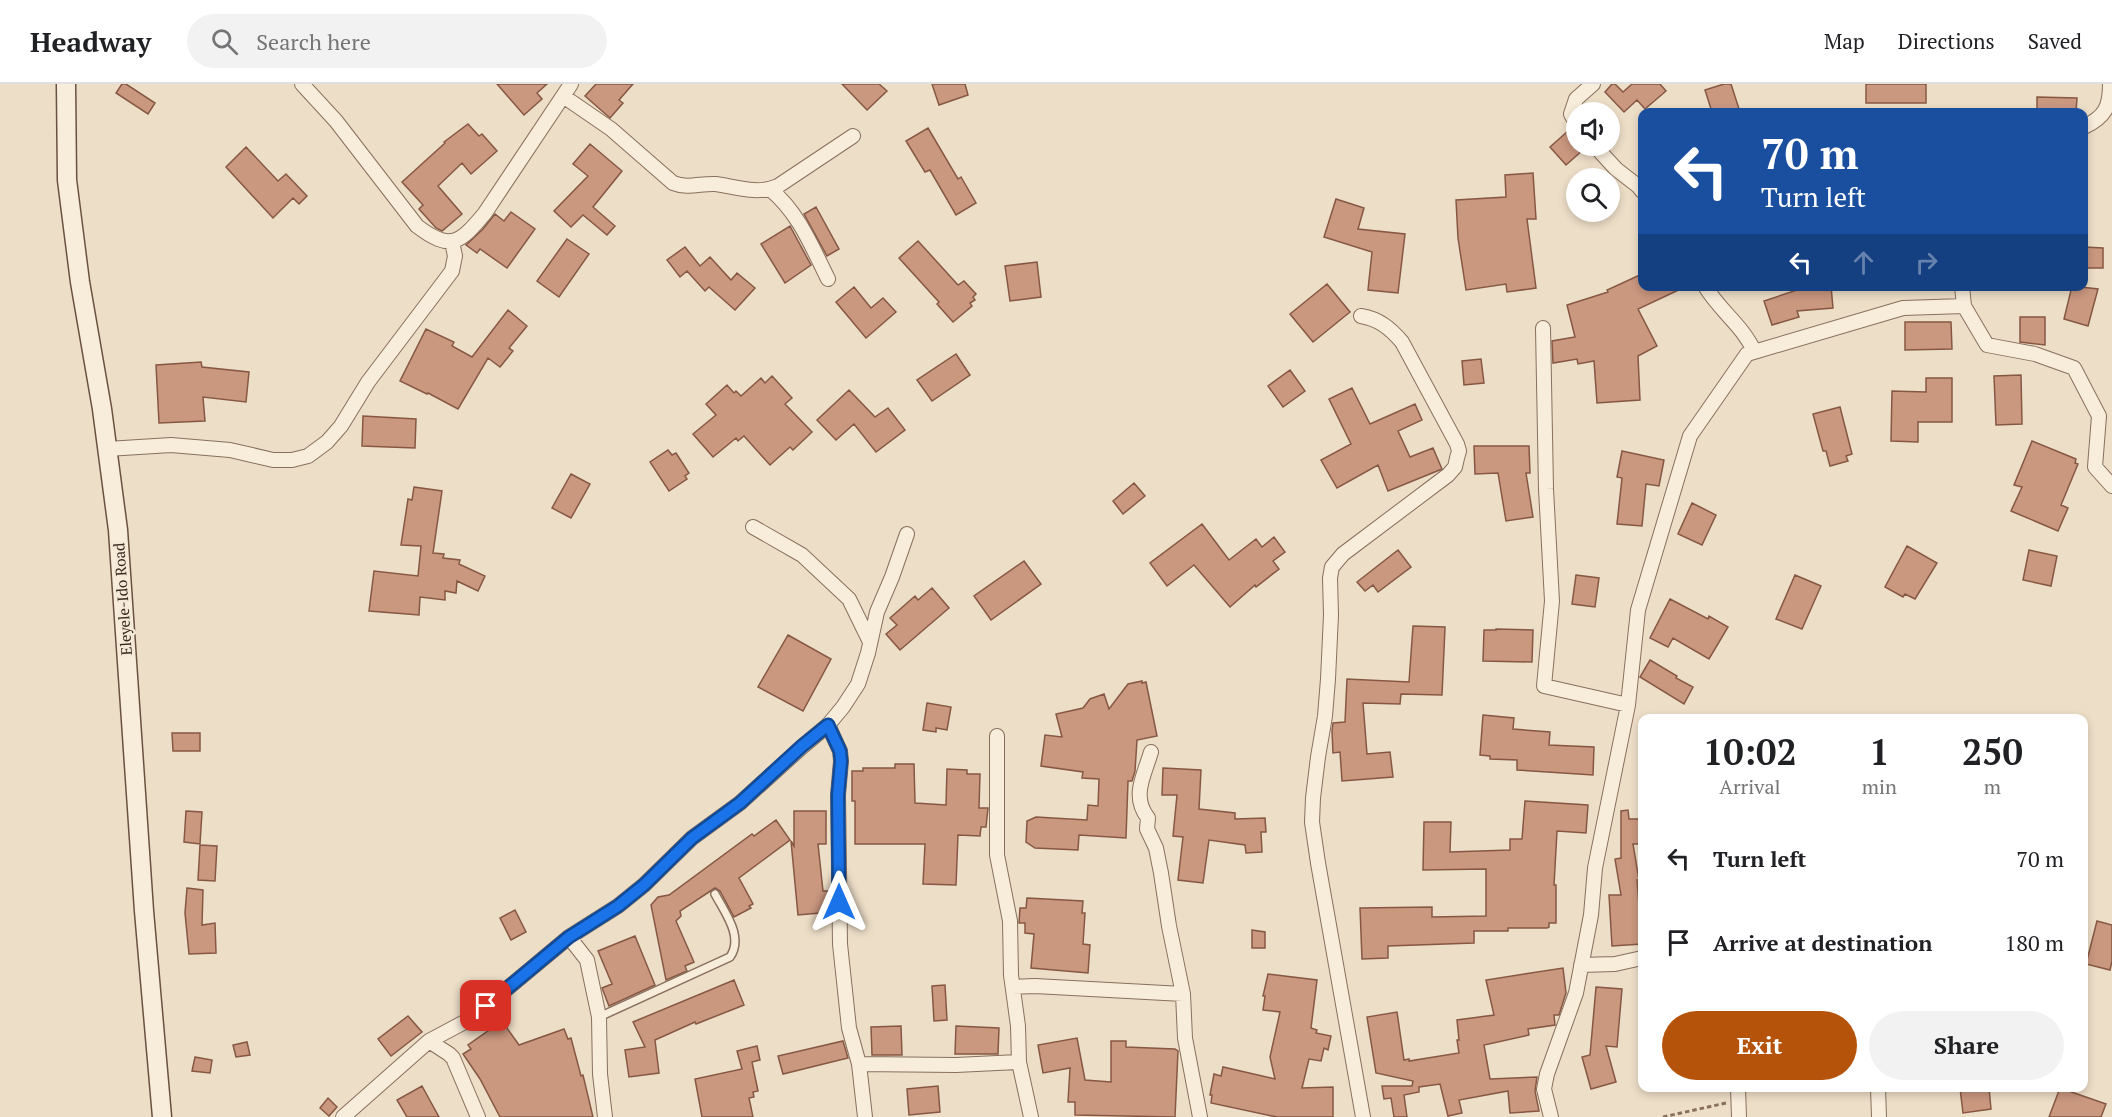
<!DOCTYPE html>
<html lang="en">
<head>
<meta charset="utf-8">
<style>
  :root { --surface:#fff; --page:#f2f2f2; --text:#202124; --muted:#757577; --line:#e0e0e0; --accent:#b45309 }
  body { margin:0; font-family:"PT Serif",serif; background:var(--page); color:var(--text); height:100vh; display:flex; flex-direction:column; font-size:22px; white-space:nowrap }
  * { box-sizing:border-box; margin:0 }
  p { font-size:20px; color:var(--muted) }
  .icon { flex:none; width:33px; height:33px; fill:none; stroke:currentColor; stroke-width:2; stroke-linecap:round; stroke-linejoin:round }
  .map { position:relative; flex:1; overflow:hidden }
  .drawer { position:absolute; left:1638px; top:630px; width:450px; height:378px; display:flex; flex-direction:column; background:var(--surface); border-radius:12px; box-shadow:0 3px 9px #0003 }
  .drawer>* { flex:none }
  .hud { position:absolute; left:1638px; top:24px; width:450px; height:183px; border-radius:12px; box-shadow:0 3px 9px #0003; background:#1a4fa0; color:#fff; overflow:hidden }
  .fabs { position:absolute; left:1566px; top:18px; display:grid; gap:12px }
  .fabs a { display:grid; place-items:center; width:54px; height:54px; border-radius:50%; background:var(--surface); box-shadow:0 3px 9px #0003; font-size:30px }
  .pin { position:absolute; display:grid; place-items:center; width:51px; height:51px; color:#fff; margin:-26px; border-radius:12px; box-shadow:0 3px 9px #0006 }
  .me { position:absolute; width:66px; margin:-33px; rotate:0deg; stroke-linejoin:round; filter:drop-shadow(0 0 4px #0008) }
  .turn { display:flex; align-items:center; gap:21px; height:126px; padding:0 24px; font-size:27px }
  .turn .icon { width:78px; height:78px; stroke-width:2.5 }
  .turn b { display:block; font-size:42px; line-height:51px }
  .lanes { display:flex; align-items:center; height:57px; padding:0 24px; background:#0003; justify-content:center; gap:30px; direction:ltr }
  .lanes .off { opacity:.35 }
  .eta { display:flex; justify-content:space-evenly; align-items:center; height:102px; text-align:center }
  .eta b { font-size:36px; font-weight:800; line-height:42px }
  .action { display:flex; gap:12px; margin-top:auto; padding:12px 24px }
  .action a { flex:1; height:69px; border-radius:36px; background:var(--accent); color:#fff; font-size:24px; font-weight:800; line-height:69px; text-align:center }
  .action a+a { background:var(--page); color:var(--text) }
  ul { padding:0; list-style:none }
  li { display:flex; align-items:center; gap:18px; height:84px; padding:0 24px }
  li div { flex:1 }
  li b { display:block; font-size:22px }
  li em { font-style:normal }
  header { display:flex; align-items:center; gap:36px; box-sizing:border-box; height:84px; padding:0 30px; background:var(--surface); border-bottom:2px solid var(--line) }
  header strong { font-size:28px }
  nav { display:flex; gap:33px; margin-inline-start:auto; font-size:21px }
  .search { width:420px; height:54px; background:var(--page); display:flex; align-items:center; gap:15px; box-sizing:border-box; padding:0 21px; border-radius:33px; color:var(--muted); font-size:22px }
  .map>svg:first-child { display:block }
</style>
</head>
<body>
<header>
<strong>Headway</strong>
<div class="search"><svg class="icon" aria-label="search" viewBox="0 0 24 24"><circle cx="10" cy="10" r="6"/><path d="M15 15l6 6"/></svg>Search here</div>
<nav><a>Map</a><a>Directions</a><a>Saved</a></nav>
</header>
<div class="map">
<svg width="2112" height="1033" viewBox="0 0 2112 1033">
  <rect width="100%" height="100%" fill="#eddec7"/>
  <path fill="#ca977f" stroke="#865844" stroke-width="1.5" d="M122,0h4l29,19 -7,11 -32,-21z
    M497,0h50l-10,9 5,6 -18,16z
    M596,0h37l-14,16 4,3 -13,15 -25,-22z
    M842,0h37l8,7 -20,19z
    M932,0h33l3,11 -29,10z
    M1612,0h3l8,8 9,-8h28l6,7 -21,18 -8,-9 -13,12 -19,-20z
    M1724,0h7l9,28h-28l-7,-22z
    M1866,0h60v19h-60z
    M2037,13l40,1 -1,14h-33v-1l-6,-1z
    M468,40l11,12 3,-2 15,17 -26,23 -9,-11 -24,23 24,28 -20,17 -6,-3 -17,-19 4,-4 -21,-23 43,-39 -1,-1z
    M928,44l30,51 3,-2 15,26 -20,12 -26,-45 -5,2 -19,-31z
    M1568,47l8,9v6h5l3,3 -18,16 -16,-18z
    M590,60l32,27 -29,36 22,19 -8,9 -24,-20 -12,12 -17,-16 34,-35 -15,-12z
    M246,63l32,34 8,-7 21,22 -8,8 -6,-6 -20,20 -47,-51z
    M1533,89l3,46h-9l9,69 -29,4 -1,-8 -40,6 -8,-52 -2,-38 50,-3 -1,-22z
    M1336,115l28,9 -6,21 47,5 -7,59 -30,-3 4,-38 -48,-15z
    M816,123l23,42 -12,7 -23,-42z
    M511,128l24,17 -28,39 -27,-19 -3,4 -11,-8 17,-16 12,-15 9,7z
    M790,142l21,39 -26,18 -24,-39z
    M567,155l22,15 -30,43 -22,-16z
    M918,157l40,44 6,-4 12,13 -3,3 2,3 -5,3 2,3 -19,16 -16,-18 2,-2 -40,-44z
    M685,163l15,19 10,-9 21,23 6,-7 18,15 -20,22 -26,-23 -4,4 -18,-20 -7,6 -13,-17z
    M2084,163l19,1v20h-19z
    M1037,178l4,35 -31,4 -5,-35z
    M1642,190v12h45l-49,23 19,37 -19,10 2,44 -43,3 -3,-42 -16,3 -1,-5 -24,4 -1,-22 23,-4 -8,-32 41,-13 -1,-2z
    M1327,200l23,28 -37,30 -23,-28z
    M1802,202h29l2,22 -36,3 2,6 -27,8 -8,-24 39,-13z
    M2072,202l26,3 -10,37 -24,-7z
    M854,203l17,21 12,-10 13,14 -30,26 -30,-36z
    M508,226l19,16 -18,22 4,3 -13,16 -12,-9 -30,51 -30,-16 -1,1 -27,-13 26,-52 28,13 -2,4 20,11z
    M2020,233h25v28l-25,-3z
    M1905,238h46l1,27 -47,1z
    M956,270l14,21 -38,26 -15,-21z
    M1481,275l3,24 -20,2 -2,-24z
    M201,278l1,5 47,5 -3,30 -43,-5 2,24 -46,2 -3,-58z
    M1290,286l15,21 -22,16 -15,-21z
    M2021,291l1,49 -26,1 -2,-49z
    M772,292l20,22 -7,6 27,28 -19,18 -3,-3 -20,18 -26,-29 -6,5 -2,-3 -23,19 -20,-23 23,-19 -10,-11 21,-19 7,8 2,-2 5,5 20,-18 4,5z
    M1926,294h26v44h-34v20l-27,-1 1,-50 34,1z
    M1352,304l18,36 45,-20 7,16 -24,11 12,26 23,-9 9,21 -54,22 -10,-26 -41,23 -16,-28 30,-16 -22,-45z
    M849,306l26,27 13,-9 17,22 -29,22 -22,-28 -18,16 -19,-20z
    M1840,323l12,47 -6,2 2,5 -18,5 -4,-15h-3l-10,-37z
    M363,332l53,3 -1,29 -53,-2z
    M2032,357l44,18 -1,4 3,1 -17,41 7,3 -10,23 -47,-20 11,-24 -8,-2z
    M1474,362h55l1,27h-4l7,44 -27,4 -8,-48 -23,1z
    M668,366l4,5 4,-2 13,20 -4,3 2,3 -18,12 -19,-29z
    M1622,367l42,9 -5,26 -13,-2 -4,42 -25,-2 5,-46 -5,-1z
    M571,390l19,10 -19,34 -19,-10z
    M1134,399l11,13 -22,18 -10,-13z
    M414,403l28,4 -9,62 11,1 -1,4 17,2 -1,4 26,12 -7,15 -21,-10 -1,12 -11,-2v9l-25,-3 -1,18 -50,-4 5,-40 44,5 3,-30 -20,-1 7,-46 4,1z
    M1692,419l24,12 -14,30 -24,-11z
    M1202,440l27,36 27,-21 6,8 12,-10 11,15 -12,9 6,8 -23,18 -1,-2 -25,22 -36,-42 -27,21 -17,-23z
    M1907,462l30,17 -22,36 -10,-5 -2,3 -18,-10z
    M1398,466l13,17 -33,25 -5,-7 -8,6 -8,-9z
    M2029,466l28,6 -6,30 -28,-6z
    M1024,477l17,23 -50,36 -17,-24z
    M1576,491l23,3 -4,29 -23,-3z
    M1795,491l26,11 -19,43 -26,-10z
    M932,504l17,20 -49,42 -14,-16 11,-9 -7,-7 25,-22 3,4z
    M1670,515l38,20 1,-3 19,11 -19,32 -36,-21 -5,9 -18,-9z
    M1413,542l32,1 -3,68 -41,-1 -1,10 -37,-1 4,51 23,-2 3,25 -51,4 -2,-29 -7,1 -1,-22 1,-8 12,-1 2,-43 62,3z
    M1496,545l37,1 -1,32 -49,-1 1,-31h12z
    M788,551l43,24 -28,52 -45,-24z
    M1650,576l27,16 -1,2 17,9 -9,17 -44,-27z
    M1142,597v2l4,-1 11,54 -20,4 -2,31 -3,10h-4l-2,57 -47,-3 -1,15 -43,-2 -9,-6 1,-21 9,-4 51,3 1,-15 10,1 1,-27 -17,-1 1,-6 -42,-6 4,-31 17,2 -6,-23 27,-6 7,-9 14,-5 5,15 19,-25z
    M927,619l24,4 -4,23 -11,-2v4l-13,-2z
    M1483,631l31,3 -1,11 37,3 -1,13 45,2 -1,28 -76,-5v-10l-27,-1v-3l-10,-1z
    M172,649h28v18h-27z
    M895,680h19l1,39 31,2 1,-36 20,1v4h13l-1,34h9l-2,19h-5l-1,9 -22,-1 -2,50 -33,-1 2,-40h-70v-43h-3v-30h11v-3h32z
    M1163,684l38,2 -2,39 36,4v6l30,-1 1,14h-5l1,20 -16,1 -1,-8 -36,-5 -6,43 -25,-3 5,-43 -10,-1 4,-41h-15z
    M1525,717l63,4 -2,28 -29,-2 -3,54h2v38h-7v4l-2,1h-39v3h-34v12l-86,3v12l-26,1 -2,-51 72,-1v10l54,-1v-47l-63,1 1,-48h27l-1,30 60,-2v-11h12z
    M1628,726l1,9h13v25h-9l6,36h-2l5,64 -30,2 -3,-51h12l-6,-36 6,-1v-47z
    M186,727l16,1 -2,32 -16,-2z
    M794,727h32v33h-8l5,47h6l2,21 -33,3 -7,-74 3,5z
    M776,736l14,20 -51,38 14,26 -4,2 2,2 -17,9 -14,-26 -5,-3 -35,23 1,5 -5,5 18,41 -9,4 2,5 -21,9 -15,-75 7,-8 11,-2 83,-61 2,2z
    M200,761l17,1 -2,35 -17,-1z
    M187,804l16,2 -1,35 13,-2 1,30 -27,1 -4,-41z
    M1027,814l56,3 -1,12h3l-2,31 7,1 -2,28 -57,-5 3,-34 -9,-1v-10h-6l1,-15h6z
    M515,826l11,22 -15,8 -11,-22z
    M2097,837l15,4v36l-2,9 -24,-6z
    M1252,846l13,2v16h-13z
    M635,852l20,49 -46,21 -7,-18 10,-4 -14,-33z
    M1563,884l3,25 -7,22h-5l1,10 -27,4 1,6 -45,10 6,34 47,-2 -2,14 4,20 -29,2 -2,-22 -49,9 3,13 -14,3 -8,-32 -21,3v5l-15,3 3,22h-13l-3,-19 -7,1 -2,-13h30l1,-5 -37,-8 -9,-56 30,-5 7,48 5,-1v2l50,-8 -2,-13h2l-2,-20 37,-5 -8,-35z
    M1268,890l49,6 -6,48 6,2 -1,3 15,3 -3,14 -4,-2 -3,13 -12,-2 -7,29 31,-1v30h-56l-66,-14 1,-8h-2l4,-21 7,2 2,-9 52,12 -5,-22 10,-45 -17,-2 2,-14h-2z
    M734,896l10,25 -48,19 -1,-2 -40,18 4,33 -30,4 -4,-27 20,-3 -12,-25z
    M945,901l2,35 -13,1 -2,-35z
    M1596,903l26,2 -5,58 -11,-1 10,36 -25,7 -9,-32 8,-2z
    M408,932l14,16 -31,24 -13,-17z
    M502,937l17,24 45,-16 4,10 3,-1 10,38 2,-1 10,42h-93l-20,-38 -17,-25 8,-5 -3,-4z
    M901,942l1,29h-30l-1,-28z
    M956,942l43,2 -1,26h-43z
    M1077,954l8,42 26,2v-41h15v6l49,2 3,2 -3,66 -100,-2v-13h-7l2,-34 -27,5 -5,-28z
    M843,957l5,17 -65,16 -5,-18z
    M247,958l3,13 -14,2 -3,-12z
    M757,962l3,14 -8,2 6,29 -5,1 1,5 -5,1 4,19h-51l-7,-38 47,-10 -5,-18z
    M195,973l17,3 -2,13 -18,-2z
    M422,1002l17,31h-32l-10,-17z
    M938,1002l2,26 -31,3 -2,-26z
    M1960,1004h29l2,21 -28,4z
    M2060,1004l46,16 -5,13h-52z
    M328,1014l9,9 -8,9 -9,-8z"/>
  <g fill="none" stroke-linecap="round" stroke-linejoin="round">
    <defs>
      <path id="service" d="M599,933l131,-60c14,-20 -5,-44 -15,-63"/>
      <path id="minor" d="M302,0l34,37 81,105c34,26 43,17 68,-13l86,-129
        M563,12l48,33 62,54c15,6 28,0 43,1 21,3 41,11 62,2l75,-50
        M1576,39l-5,-9 5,-15 17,-15
        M2084,43c21,-10 26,-20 26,-43
        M1595,62l21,23 22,17 4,5
        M770,105c29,24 42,58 58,90
        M1705,202c14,24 38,40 49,65
        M1962,202l2,20
        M1361,232c18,3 29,12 41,26l55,102 2,7 -2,7 -2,9 -7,8 -105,79 -11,13 -2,11 1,37 -3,64 -3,37 -7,41 -5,41 -1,24 6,41 45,254
        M1543,244l3,161 6,112 -8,85 84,19
        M107,365l64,-4 59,5 43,10h19l16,-4 19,-14 14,-16 27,-44 84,-111 3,-15 -3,-14
        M753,443l49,28 47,44 21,43
        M828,641l12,26 1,10 -3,34 2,149 9,84 10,36 6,53
        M997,652v119l13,66 1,54 7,51 1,36 12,55
        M1151,668c-7,24 -20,44 -3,66l-1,11 9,19 5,25 8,53 14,68 2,44 15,79
        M569,853l49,-31 26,-21 48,-47 48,-35 63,-57 25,-21 15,-18 15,-23 10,-31 9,-41 15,-35 15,-43
        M1581,881l34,-1 27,-6
        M1013,903l22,-1 148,8
        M429,957l43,-23 97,-81 18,23 12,57 1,57 5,43
        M859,980l97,1 63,-3
        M1738,1004l1,29
        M1878,1004l1,29
        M343,1033l86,-76 20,13 4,4 25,59
        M1551,1033l-7,-28 3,-15 29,-81 15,-78 4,-47 33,-163 10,-95 52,-174 57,-82 156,-46 61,-2 23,39 48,9 39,14 25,48 -4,51 17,19"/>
      <path id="secondary" d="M66,0l1,96 13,102 22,127 16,121 26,381 18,206"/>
    </defs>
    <use href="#service" stroke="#88705d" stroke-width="10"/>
    <use href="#minor" stroke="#88705d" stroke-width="16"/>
    <use href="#secondary" stroke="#6a5140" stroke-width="21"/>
    <path stroke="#88705d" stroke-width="3" stroke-dasharray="4.5 3" stroke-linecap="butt" d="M1663,1033l63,-14"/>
    <use href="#service" stroke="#f8ecda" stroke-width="7"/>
    <use href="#minor" stroke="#f8ecda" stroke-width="14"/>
    <use href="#secondary" stroke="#f8ecda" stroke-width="18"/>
  </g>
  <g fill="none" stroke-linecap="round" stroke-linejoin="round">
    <defs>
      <path id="route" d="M486,922l83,-69 49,-31 26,-21 48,-47 48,-35 62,-57 26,-21 12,26 1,10 -3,34 1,107"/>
    </defs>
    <use href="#route" stroke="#114b97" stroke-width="15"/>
    <use href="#route" stroke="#1a73e8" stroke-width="10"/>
  </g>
  <g text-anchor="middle" stroke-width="5" stroke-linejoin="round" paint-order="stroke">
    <g font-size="15" fill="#392a20" stroke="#f5e9d7">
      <text transform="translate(123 515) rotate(-94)" y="5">Eleyele-Ido Road</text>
    </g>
  </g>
</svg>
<div class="fabs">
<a><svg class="icon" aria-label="sound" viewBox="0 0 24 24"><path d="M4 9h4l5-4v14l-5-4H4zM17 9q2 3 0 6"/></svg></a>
<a><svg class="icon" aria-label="search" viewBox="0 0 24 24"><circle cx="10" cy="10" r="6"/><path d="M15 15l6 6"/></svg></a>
</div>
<div class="pin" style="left:486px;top:922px;background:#d93025"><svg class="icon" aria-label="arrive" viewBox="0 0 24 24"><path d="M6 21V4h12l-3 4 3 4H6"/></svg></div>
<svg class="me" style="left:839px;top:818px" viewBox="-20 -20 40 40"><path d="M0-17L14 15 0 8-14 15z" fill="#1a73e8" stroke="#fff" stroke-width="4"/></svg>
<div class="hud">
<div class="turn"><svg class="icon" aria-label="left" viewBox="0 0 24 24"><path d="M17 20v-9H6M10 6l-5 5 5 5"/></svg><div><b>70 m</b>Turn left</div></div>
<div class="lanes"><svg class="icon" aria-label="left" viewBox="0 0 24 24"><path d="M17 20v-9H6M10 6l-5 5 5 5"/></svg><svg class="icon off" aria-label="ahead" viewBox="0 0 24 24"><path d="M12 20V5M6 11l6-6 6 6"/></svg><svg class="icon off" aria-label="right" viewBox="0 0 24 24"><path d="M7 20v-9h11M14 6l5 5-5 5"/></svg></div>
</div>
<section class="drawer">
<div class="eta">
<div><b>10:02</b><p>Arrival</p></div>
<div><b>1</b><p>min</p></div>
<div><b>250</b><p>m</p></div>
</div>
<ul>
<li><svg class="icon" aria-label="left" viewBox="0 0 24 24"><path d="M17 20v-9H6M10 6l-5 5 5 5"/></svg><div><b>Turn left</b></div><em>70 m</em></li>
<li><svg class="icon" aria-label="arrive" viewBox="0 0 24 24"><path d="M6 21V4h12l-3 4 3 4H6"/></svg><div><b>Arrive at destination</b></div><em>180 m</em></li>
</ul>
<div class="action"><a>Exit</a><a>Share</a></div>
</section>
</div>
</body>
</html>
